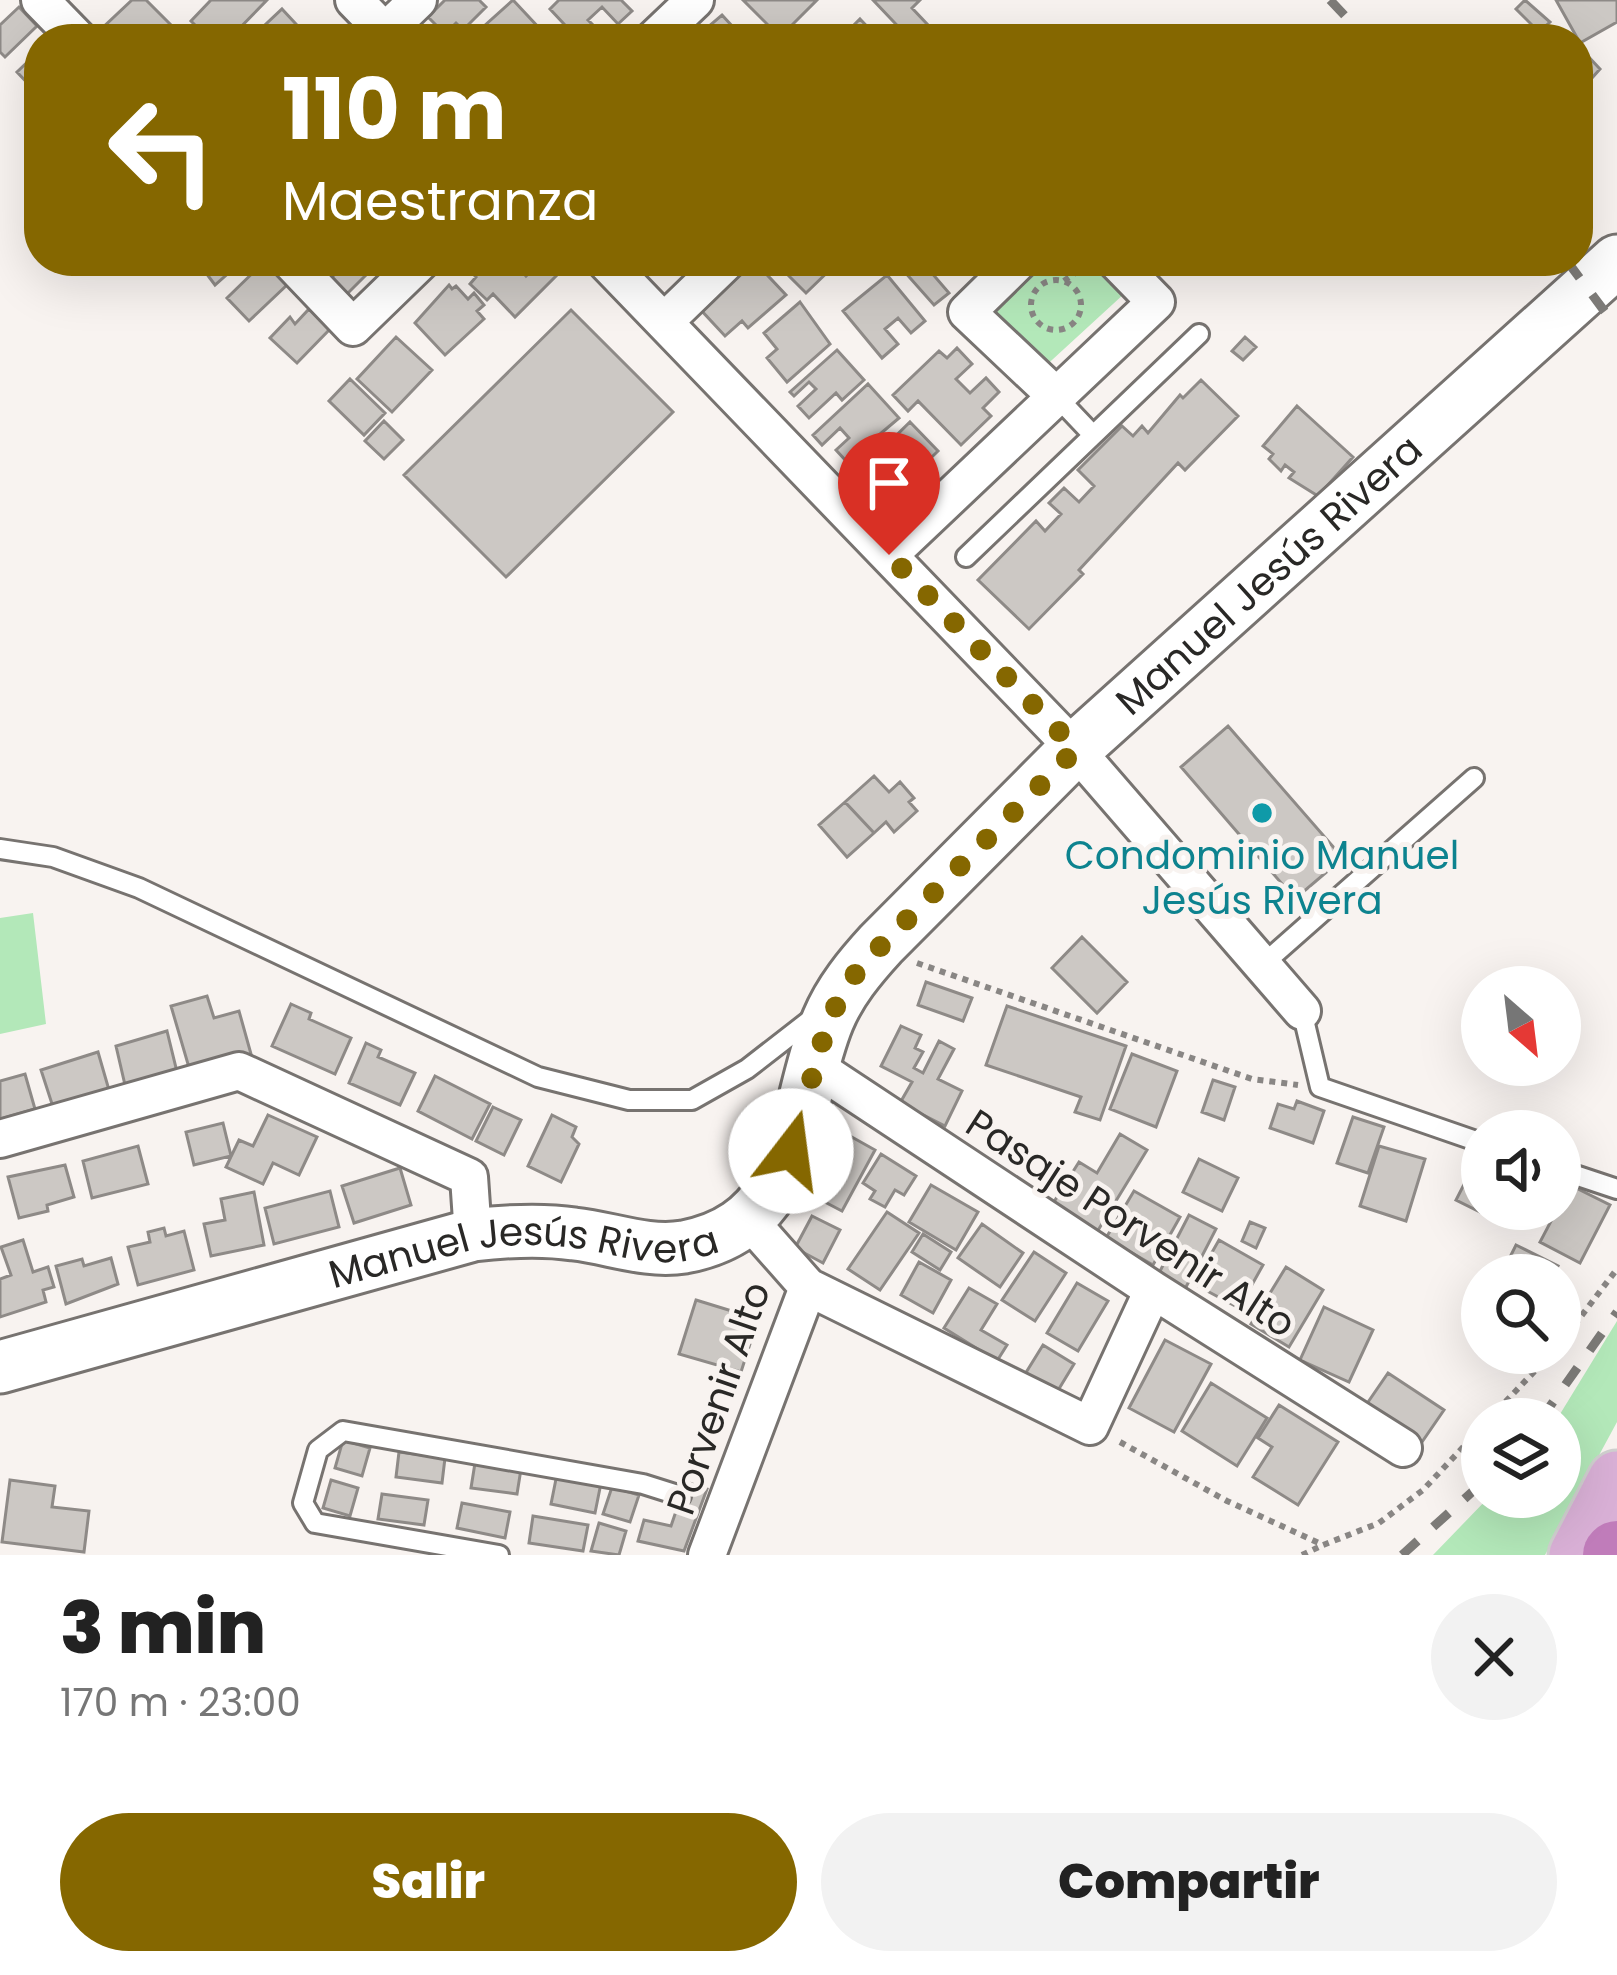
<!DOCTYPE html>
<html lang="es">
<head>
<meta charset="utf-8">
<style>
  :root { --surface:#fff; --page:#f2f2f2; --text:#222; --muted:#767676; --accent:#856700 }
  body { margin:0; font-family:Poppins,sans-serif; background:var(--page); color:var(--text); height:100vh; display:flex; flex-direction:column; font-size:45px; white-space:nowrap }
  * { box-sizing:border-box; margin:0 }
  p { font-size:39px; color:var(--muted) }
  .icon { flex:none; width:66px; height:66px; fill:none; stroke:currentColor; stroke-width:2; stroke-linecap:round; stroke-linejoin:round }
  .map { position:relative; height:1555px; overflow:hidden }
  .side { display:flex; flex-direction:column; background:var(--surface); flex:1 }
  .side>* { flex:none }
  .top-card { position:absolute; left:24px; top:24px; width:1569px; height:252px; border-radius:48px; box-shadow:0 12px 48px #0002; background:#856700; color:#fff; overflow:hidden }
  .needle { width:78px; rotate:152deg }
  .fabs { position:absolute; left:1461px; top:966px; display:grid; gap:24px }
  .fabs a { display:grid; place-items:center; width:120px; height:120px; border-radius:50%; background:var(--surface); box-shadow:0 12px 48px #0002; font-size:60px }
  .pin { position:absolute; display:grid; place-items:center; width:102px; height:102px; color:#fff; margin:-123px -51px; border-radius:50% 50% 50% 0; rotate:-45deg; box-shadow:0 0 12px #0007 }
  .pin .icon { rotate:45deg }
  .me { position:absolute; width:132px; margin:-66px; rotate:15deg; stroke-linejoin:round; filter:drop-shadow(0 0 9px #0008) }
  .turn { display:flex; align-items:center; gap:42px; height:252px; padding:0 60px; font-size:54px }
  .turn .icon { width:156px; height:156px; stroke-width:2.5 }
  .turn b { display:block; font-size:84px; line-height:102px }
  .round { display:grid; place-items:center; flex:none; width:126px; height:126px; border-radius:63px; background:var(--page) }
  .overview { display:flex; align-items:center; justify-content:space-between; height:204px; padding:0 60px }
  h1 { font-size:72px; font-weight:800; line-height:90px }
  .button { display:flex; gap:24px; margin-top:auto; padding:24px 60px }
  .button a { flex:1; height:138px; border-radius:72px; background:var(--accent); color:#fff; font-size:48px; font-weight:800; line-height:138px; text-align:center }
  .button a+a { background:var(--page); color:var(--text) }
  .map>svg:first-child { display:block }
</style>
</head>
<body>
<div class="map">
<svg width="1617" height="1555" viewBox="0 0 1617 1555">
  <rect width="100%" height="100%" fill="#f8f3f0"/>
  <path fill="#b3e8b9" d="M1036,261h58l31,32 -85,78 -56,-63z
    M33,913l13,111 -46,10v-116z
    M1617,1321v101l-72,133h-112l56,-58h71v-78h-3z"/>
  <path fill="#ccc8c4" stroke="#8e8a87" stroke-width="3" d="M132,0h14l39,39h-81l-7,-6z
    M211,0h56l-38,39h-20l-18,-18z
    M445,0h34l7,7 -23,23 -7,-7 -11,11 -17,-17z
    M513,0l28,30 -9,9h-45l4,-4 -8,-8z
    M559,0h62l11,11 -14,13 -16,-17 -14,13 17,17 -27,2 -28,-30z
    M743,0h74l-37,37z
    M873,0h47l-8,8 15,16 -17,15z
    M1525,0l25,22 -11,10 -23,-23z
    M1556,0h61v22l-37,21z
    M19,7l18,19 -32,31 -5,-5v-27z
    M282,9l26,28 -3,2h-55z
    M722,15l22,24h-35l-7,-7z
    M860,19l19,20h-39z
    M39,51v35l-5,4 -17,-18z
    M1585,53l15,16 -9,10 -13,-12v-7z
    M197,261h45l-27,24z
    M265,261l23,23 -39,37 -22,-23z
    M343,261h37l-34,34 -16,-16 16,-16z
    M473,261h40l13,15 15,-15h6l12,12 -44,44 -22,-23 -6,6 -17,-16 6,-7 -9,-10z
    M754,261l32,34 -38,33 -6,-7 -17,15 -25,-27z
    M774,261h65l-33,32z
    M895,261h42l-7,10 19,22 -15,12z
    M887,275l38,46 -14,12 -13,-15 -13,11 13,15 -16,14 -39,-47z
    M449,285l3,4 4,-3 12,13 6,-6 10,12 -7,6 7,8 -39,36 -30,-32z
    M800,302l30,42 -43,38 -20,-24 10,-9 -13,-16z
    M309,309l21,20 -33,34 -27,-25 20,-21 5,7z
    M571,310l102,102 -167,165 -102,-102z
    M396,337l36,33 -40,42 -35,-33z
    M1245,337l11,10 -13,13 -11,-9z
    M957,348l15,16 -16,15 14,14 16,-15 13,14 -16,16 8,8 -30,29 -43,-44 -10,10 -15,-16 46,-44 8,7z
    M837,350l27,30 -22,20 -6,-7 -27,25 -11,-12 18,-17 -7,-7 -15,14 -4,-4z
    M350,379l35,34 -21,22 -35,-34z
    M1201,380l37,36 -53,54 -7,-7 -99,107 4,4 -54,55 -51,-49 58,-59 9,10 16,-17 -12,-11 15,-15 15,14 15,-16 -16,-16 44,-44 11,10 9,-10 6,7 32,-38 3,3z
    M868,384l31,34 -52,44 -11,-12 13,-12 -9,-10 -18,17 -9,-10z
    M1297,406l56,51 -35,39 -29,-18 5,-6 -9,-7 -4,6 -12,-12 4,-5 -10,-8z
    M384,421l19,19 -19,19 -19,-18z
    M910,422l28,29 -37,36 -9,-9 -15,15 -19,-20z
    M1228,726l115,132 -48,41 -114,-132z
    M874,776l15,16 11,-10 14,16 -5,4 8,9 -23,21 -8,-10 -12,11 -29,-31z
    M845,802l29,31 -27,24 -28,-32z
    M1082,937l45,45 -30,31 -45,-45z
    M926,982l46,16 -9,23 -45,-16z
    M207,996l7,22 25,-7 12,43 -61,17 -19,-65z
    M291,1004l20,9 -2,6 42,19 -16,36 -63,-28z
    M1007,1006l119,40 -26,74 -25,-8 6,-15 -95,-32z
    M901,1026l20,9 -6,13 8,4 -9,16 9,5 16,-32 15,8 -16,30 24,12 -17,35 -45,-23 12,-21 -31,-16z
    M167,1031l10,41 -52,13 -9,-39z
    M366,1043l15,7 -3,7 37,16 -15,32 -51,-22z
    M98,1052l11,38 -56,17 -12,-37z
    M1132,1054l45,17 -21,56 -46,-18z
    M25,1074l10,35 -35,10v-38z
    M435,1076l55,28 -18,35 -54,-28z
    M1213,1080l22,7 -11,33 -22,-8z
    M1297,1101l27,10 -11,32 -43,-15 8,-24 16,5z
    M493,1107l28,13 -17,35 -28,-14z
    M268,1115l49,22 -18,38 -26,-12 -10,21 -37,-17 13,-27 14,6z
    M552,1115l24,12 -4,10 7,7 -18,38 -33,-16z
    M1353,1117l31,10 -16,46 -31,-10z
    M223,1123l8,33 -37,9 -8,-33z
    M834,1127l41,23 -33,61 -42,-22z
    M1120,1134l27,16 -50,82 -45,-27 27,-43 18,11z
    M138,1146l10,38 -56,14 -9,-37z
    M1379,1146l46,13 -19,62 -46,-15z
    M1480,1153l2,56h9l-3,7 -32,-16z
    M881,1154l35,22 -12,19 -9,-5 -10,17 -15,-8 5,-8 -12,-8z
    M1199,1159l39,19 -16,33 -39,-19z
    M65,1165l9,32 -27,8 1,6 -29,7 -11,-41z
    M400,1168l11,37 -57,18 -12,-37z
    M931,1185l47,27 -22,38 -47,-28z
    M1570,1185l40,20 -30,58 -40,-21z
    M330,1191l9,36 -65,17 -9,-36z
    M1134,1191l46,26 -27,48 -47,-27z
    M254,1192l10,53 -53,11 -7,-32 21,-4 -4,-21z
    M887,1212l32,21 -39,57 -32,-21z
    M1189,1215l27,14 -31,60 -27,-14z
    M812,1216l28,14 -17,33 -28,-15z
    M1250,1222l15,6 -9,20 -14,-7z
    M982,1224l41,29 -23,34 -42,-29z
    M164,1228l2,8 18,-5 10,39 -56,15 -10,-38 22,-5 -2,-10z
    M923,1234l28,18 -11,18 -28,-18z
    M23,1240l10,32 15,-5 6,20 -11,3 3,12 -46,15v-38l11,-4 -10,-28z
    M1219,1240l44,25 -24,43 -45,-24z
    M1516,1245l42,21 -5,9h-31l-17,-8z
    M1034,1252l32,21 -31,48 -33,-21z
    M111,1258l7,26 -52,20 -10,-38 26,-7 2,7z
    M919,1262l32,18 -18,33 -32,-18z
    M1286,1267l37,23 -34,57 -38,-23z
    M1077,1283l31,18 -30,50 -31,-18z
    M969,1288l28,16 -16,26 26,15 -10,16 -53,-33z
    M696,1300l62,19 -17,53 -62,-18z
    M1324,1307l49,23 -24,52 -49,-22z
    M1165,1340l46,24 -37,68 -45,-24z
    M1043,1345l31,19 -20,33 -32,-18z
    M1388,1373l56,37 -22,32 -56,-37z
    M1211,1383l56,35 -30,48 -55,-35z
    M1279,1405l59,37 -40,63 -45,-28 19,-30 -14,-9z
    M343,1440l27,8 -8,28 -27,-8z
    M399,1452l46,6 -3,25 -46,-6z
    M475,1463l46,6 -4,25 -46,-6z
    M557,1474l44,9 -6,30 -44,-9z
    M10,1480l45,6 -3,21 37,4 -5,41 -82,-10z
    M331,1480l27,8 -8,28 -27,-8z
    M686,1482l21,7 -23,62 -46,-10 6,-21 27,6z
    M612,1487l27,8 -9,27 -27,-8z
    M382,1494l46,6 -4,25 -46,-6z
    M462,1503l48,9 -5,26 -48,-10z
    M533,1516l55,9 -5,26 -54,-8z
    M599,1523l27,8 -7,24 -28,-4z"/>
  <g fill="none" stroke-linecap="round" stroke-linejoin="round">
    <defs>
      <path id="lane" d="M1056,396l37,39
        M966,557l233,-223
        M0,849l53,8 86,31 399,189 91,23h63l55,-31 67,-52
        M1262,965l212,-187
        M1302,1011l18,76 162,56
        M1560,1170l57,19
        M499,1555l-184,-32 -12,-20 15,-53 25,-19 300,53 38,12"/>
      <path id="street" d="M40,0l38,39
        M354,0l38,39
        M385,32l33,-32
        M654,39l41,-39
        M290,261l63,66 68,-66
        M605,261l470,488 227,262
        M1019,261l-52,51 89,84
        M664,322l63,-61
        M889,555l267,-253 -40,-41
        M814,1066l339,224 250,158
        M0,1139l239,-68 230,106 4,58
        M808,1287l282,139 63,-136
        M707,1555l101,-268 -61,-69"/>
      <g id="secondary">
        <path id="s1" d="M0,1367l473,-132c34,-4 67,-6 101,-1 37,4 72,19 110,13 120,-22 108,-140 144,-227 12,-29 32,-53 53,-76l194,-195 542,-488"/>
      </g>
      <path id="primary" d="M1578,1555l39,-75"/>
      <path id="highway" d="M1616,1555l1,-1"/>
    </defs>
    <use href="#lane" stroke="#777370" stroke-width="24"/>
    <use href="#street" stroke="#777370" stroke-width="42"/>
    <use href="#secondary" stroke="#777370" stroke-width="57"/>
    <use href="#primary" stroke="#d0d0cf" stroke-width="63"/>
    <use href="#highway" stroke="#d0d0cf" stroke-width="72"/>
    <path stroke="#898684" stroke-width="6" stroke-dasharray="6 6" stroke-linecap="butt" d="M1031 305a25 25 0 1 1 50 0a25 25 0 1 1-50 0Z
      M1064,281l21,-15
      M917,963l335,116 46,6
      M1560,1344l57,-75
      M1489,1419l63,-66
      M1120,1442l107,59 96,44 56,-22 44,-33 59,-63
      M1302,1555l21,-10"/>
    <use href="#lane" stroke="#fff" stroke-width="18"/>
    <use href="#street" stroke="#fff" stroke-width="36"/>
    <use href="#secondary" stroke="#fff" stroke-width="51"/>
    <use href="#primary" stroke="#d9b0d6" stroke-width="57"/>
    <use href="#highway" stroke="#c07cba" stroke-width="66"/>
    <path stroke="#7d7b78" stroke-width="9" stroke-dasharray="21 21" stroke-linecap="butt" d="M1330,0l37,39
      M1567,261l50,67
      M1541,1419l76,-107
      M1402,1555l80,-72"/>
  </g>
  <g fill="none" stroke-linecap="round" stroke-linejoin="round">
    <path stroke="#856700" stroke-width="21" stroke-dasharray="0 37.8" d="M791,1151l38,-133 30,-50 217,-219 -187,-194"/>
  </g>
  <circle fill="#0f9aa8" stroke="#f8f3f0" stroke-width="4.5" cx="1262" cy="813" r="12"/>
  <g text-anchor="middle" stroke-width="10" stroke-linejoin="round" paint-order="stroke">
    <g font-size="39" fill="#292826" stroke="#f8f3f0">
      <text dy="14" stroke="none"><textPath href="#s1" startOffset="1620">Manuel Jesús Rivera</textPath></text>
      <text transform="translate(1131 1223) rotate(33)" y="14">Pasaje Porvenir Alto</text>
      <text dy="14" stroke="none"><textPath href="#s1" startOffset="540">Manuel Jesús Rivera</textPath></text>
      <text transform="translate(718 1398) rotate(-71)" y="14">Porvenir Alto</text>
    </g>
    <g font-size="39" fill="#0d838f" stroke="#f8f3f0">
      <text x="1262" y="869">Condominio Manuel<tspan x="1262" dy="45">Jesús Rivera</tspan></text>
    </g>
  </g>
</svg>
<div class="fabs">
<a><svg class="needle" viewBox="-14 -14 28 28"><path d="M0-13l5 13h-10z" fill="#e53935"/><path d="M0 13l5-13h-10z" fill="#767676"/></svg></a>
<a><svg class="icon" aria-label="sound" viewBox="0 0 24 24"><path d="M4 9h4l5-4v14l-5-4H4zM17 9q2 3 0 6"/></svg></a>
<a><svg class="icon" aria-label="search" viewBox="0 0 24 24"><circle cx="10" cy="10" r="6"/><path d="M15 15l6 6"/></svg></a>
<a><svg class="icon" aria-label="layers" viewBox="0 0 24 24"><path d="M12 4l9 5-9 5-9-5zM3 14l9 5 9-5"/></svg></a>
</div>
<div class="pin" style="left:889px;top:555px;background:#d93025"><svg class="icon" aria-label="arrive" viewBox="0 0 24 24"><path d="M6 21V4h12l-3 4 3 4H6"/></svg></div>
<svg class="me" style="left:791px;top:1151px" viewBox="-20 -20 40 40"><circle r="19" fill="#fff"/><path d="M0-13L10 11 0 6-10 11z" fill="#856700"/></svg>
<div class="top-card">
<div class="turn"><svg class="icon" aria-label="left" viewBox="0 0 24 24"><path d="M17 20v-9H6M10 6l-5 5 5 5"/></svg><div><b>110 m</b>Maestranza</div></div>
</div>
</div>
<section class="side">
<div class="overview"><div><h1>3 min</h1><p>170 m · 23:00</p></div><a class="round"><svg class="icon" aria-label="close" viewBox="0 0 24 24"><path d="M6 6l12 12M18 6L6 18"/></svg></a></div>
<div class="button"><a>Salir</a><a>Compartir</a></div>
</section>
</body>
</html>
